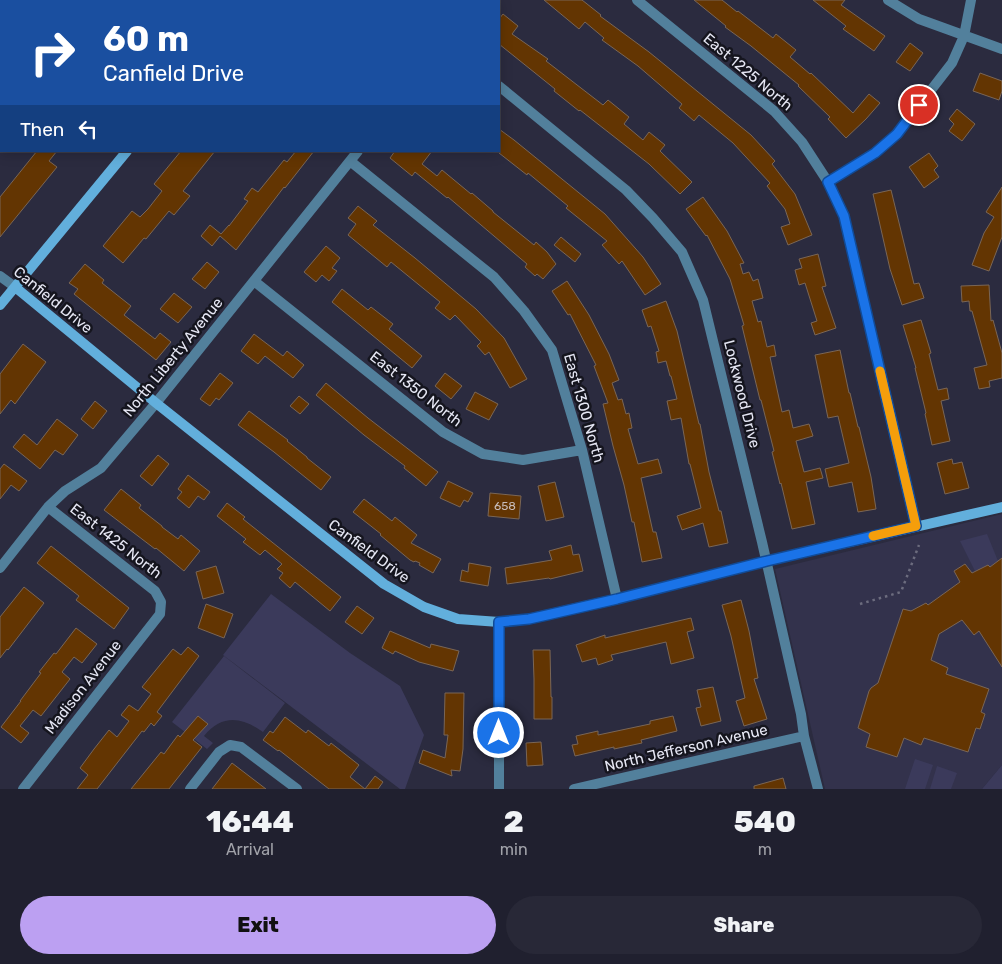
<!DOCTYPE html>
<html lang="en">
<head>
<meta charset="utf-8">
<style>
  :root { --surface:#20202f; --page:#282837; --text:#f1f3f6; --muted:#a2a3aa; --line:#3d3e4b; --accent:#bca0f2 }
  body { margin:0; font-family:Rubik,sans-serif; background:var(--page); color:var(--text); height:100vh; display:flex; flex-direction:column; font-size:19px; white-space:nowrap }
  * { box-sizing:border-box; margin:0 }
  p { font-size:16px; color:var(--muted) }
  .icon { flex:none; width:28px; height:28px; fill:none; stroke:currentColor; stroke-width:2; stroke-linecap:round; stroke-linejoin:round }
  .map { position:relative; height:789px; overflow:hidden }
  .side { display:flex; flex-direction:column; background:var(--surface); flex:1 }
  .side>* { flex:none }
  .top-card { position:absolute; left:0px; top:0px; width:500px; height:152px; box-shadow:0 2px 12px #0003,0 0 0 1px var(--line); background:#1a4fa0; color:#fff; overflow:hidden }
  .pin { position:absolute; display:grid; place-items:center; width:42px; height:42px; color:#fff; margin:-21px; border:2px solid #fff; border-radius:50%; box-shadow:0 1px 5px #0007 }
  .me { position:absolute; width:55px; margin:-28px; rotate:0deg; stroke-linejoin:round; filter:drop-shadow(0 0 4px #0008) }
  .turn { display:flex; align-items:center; gap:18px; height:105px; padding:0 20px; font-size:22px }
  .turn .icon { width:65px; height:65px; stroke-width:2.5 }
  .turn b { display:block; font-size:35px; line-height:42px }
  .then { display:flex; align-items:center; height:48px; padding:0 20px; background:#0003; gap:10px; font-size:19px }
  .eta { display:flex; justify-content:space-evenly; align-items:center; height:85px; text-align:center }
  .eta b { font-size:30px; font-weight:800; line-height:35px }
  .button { display:flex; gap:10px; margin-top:auto; padding:10px 20px }
  .button a { flex:1; height:58px; border-radius:30px; background:var(--accent); color:#111; font-size:20px; font-weight:800; line-height:58px; text-align:center }
  .button a+a { background:var(--page); color:var(--text) }
  .map>svg:first-child { display:block }
</style>
</head>
<body>
<div class="map">
<svg width="1002" height="789" viewBox="0 0 1002 789">
  <rect width="100%" height="100%" fill="#2b2b3f"/>
  <path fill="#33324c" d="M1002,514v251l-20,24h-157l-50,-220z"/>
  <path fill="#3b3a5b" d="M987,534l11,27 -8,6 -2,-2 -13,6 -15,-30z
    M271,594l79,59 50,33 24,49 -19,54h-5l-177,-134z
    M224,656l61,47 -22,29c-21,-15 -41,-18 -59,4l9,7 -6,6 -35,-27z
    M915,759l18,6 -8,24h-20z
    M1002,765v24h-20z
    M937,766l20,7 -6,16h-21z"/>
  <path fill="#633502" stroke="#7a6656" d="M544,0h38l19,15 -1,1 49,36 102,83 24,26 -3,3 23,30 17,41 -24,10 -7,-18 9,-3 -5,-15 -18,-23 3,-3 -37,-40 -34,-28 -5,6 -15,-13 3,-4 -44,-38 -36,-26 2,-2 -19,-16 -6,7z
    M694,0h28l15,12 1,-1 35,27 3,-4 20,16 -6,7 20,17 1,-1 42,40 16,-19 11,9 -14,16 -20,19 -18,-19 2,-2 -32,-31 1,-1 -48,-39 -26,-19 1,-1z
    M813,0h32l-4,5 44,31 -11,15 -31,-22 3,-3z
    M503,14l15,12 -6,8 36,25 -2,2 57,44 5,-5 21,17 -5,7 19,16 6,-8 16,13 -5,6 32,31 -12,12 -31,-30 -69,-54 -1,1 -25,-20 1,-2 -56,-45v-25z
    M910,43l13,10 -13,18 -14,-9z
    M980,73l22,8v10l-3,9 -26,-9z
    M957,109l18,15 -13,17 -13,-10 5,-7 -5,-5z
    M499,129l15,11 91,74 38,43 18,27 -16,11 -23,-34 -3,3 -17,-19 5,-4 -41,-33 2,-2 -40,-33 -1,2 -28,-22z
    M37,151h20l-8,10 8,6 -57,70v-40z
    M181,151h34l-32,40 7,5 -16,19 -5,-4 -23,28 -2,-1 -21,25 -20,-17 29,-35 8,6 8,-8 14,-18 -8,-7z
    M296,151h18l-29,37 -1,-1 -48,63 -16,-14 -8,10 -11,-10 9,-11 11,9 8,-9v1l19,-25 -4,-2 8,-11 6,4 26,-32 3,2z
    M395,151h37l-10,13 15,12 5,-6 29,24 1,-1 21,18v1l41,33 2,-3 11,10 9,12 -13,15 -6,-5 -2,2 -10,-9 2,-3 -79,-67 -1,1 -32,-26 -3,4 -22,-18z
    M929,153l9,13 -4,4 5,7 -15,11 -15,-21z
    M1002,187v50l-13,34 -17,-6 12,-32 10,-16 -8,-5z
    M891,190l23,94 5,-1 5,15 -22,7 -12,-36 -17,-75z
    M703,197l24,34 17,32 -4,1 3,10 6,-2 4,9 5,-2 5,19 -11,3 6,21 3,-1 6,26 7,-2 2,11 -6,1 12,55 7,-2 4,18 16,-4 4,12 -17,5 8,31 16,-4 3,10 -17,4 9,42 -23,5 -11,-46 -1,1 -8,-32 2,-1 -13,-51h-1l-18,-74 2,-1 -14,-46 -23,-44 -1,1 -20,-27z
    M358,206l19,15 -4,4 42,33 61,51 28,29 23,41 -17,9 -21,-36 -4,3 -8,-9 4,-4 -26,-27 -5,5 -15,-12 5,-6 -49,-40 -4,5 -39,-32 8,-11 -8,-6z
    M561,237l20,17 -6,8 -21,-17z
    M326,246l14,12 -8,10 5,3 -8,10 -7,-6 -6,7 -12,-10z
    M818,254l8,32 -4,1 14,41 -21,7 -4,-12 6,-2 -12,-38 -6,2 -4,-15 7,-2 -3,-9z
    M207,262l12,10 -14,17 -13,-10z
    M85,264l19,16 -2,3 29,23 -7,9 31,24 5,-6 11,9 -15,18 -82,-66 4,-5 -9,-6z
    M567,281l22,34 20,39 10,26 -7,3 6,17 4,-1 4,15 3,-1 3,15 -4,1 10,35 20,-5 4,14 -21,5 12,54h3l6,26 -20,4 -8,-40h-2l-8,-37 -11,-39 -10,-42 5,-1 -14,-37 2,-1 -26,-51 -2,1 -16,-24z
    M989,285l2,36 2,-1 9,33v25l-13,3 1,6 -11,2 -5,-21 13,-3 -15,-54h-2l-1,-10 -7,1 -1,-16z
    M342,289l26,21 3,-3 22,17 -4,5 33,27 -10,12 -80,-66z
    M174,293l18,14 -14,16 -18,-14z
    M666,301l11,30 22,93h1l9,48 10,39h2l7,32 -19,4 -6,-24 -21,7 -5,-14 24,-8 -11,-44h-1l-8,-46 -10,2 -4,-19 10,-2 -6,-23h-1l-4,-15 -8,2 -2,-11 3,-1 -8,-25 -3,1 -6,-17z
    M921,320l10,33 -2,1 9,36 9,-2 2,11 -8,2 9,40 -18,4 -7,-31 1,-1 -11,-45h1l-13,-43z
    M254,334l29,22 4,-5 17,14 -11,13 -28,-22 -7,8 -17,-13z
    M23,344l23,18 -31,42 -4,-4 -11,14v-40z
    M840,350l9,43h1l8,34h1l12,50 5,32 -18,3 -6,-30 -23,5 -4,-18 24,-6 -11,-47 -10,2 -13,-63z
    M220,373l13,10 -14,17 -3,-2 -6,8 -10,-7z
    M445,373l17,13 -11,13 -16,-13z
    M326,383l42,35 70,54 -12,14 -22,-18 1,-2 -41,-31 -48,-40z
    M475,392l23,12 -9,16 -23,-11z
    M299,396l10,8 -9,10 -10,-8z
    M95,401l12,10 -14,18 -12,-10z
    M249,411l39,29 -1,1 20,16v1l24,19 -10,13 -47,-38 -36,-27z
    M57,419l21,16 -15,20 -8,-5 -15,19 -27,-22 11,-13 13,11z
    M158,455l11,9 -17,22 -12,-10z
    M952,459l1,5 9,-2 7,26 -24,6 -8,-31z
    M4,464l23,17 -8,10 -8,-6 -11,14v-30z
    M188,475l22,17 -6,8 -6,-4 -9,12 -12,-10 5,-6 -4,-3z
    M448,481l25,12 -5,9 -4,-2 -4,7 -20,-9z
    M555,482l9,35 -18,4 -8,-35z
    M121,489l20,16 -2,3 23,18v1l16,12 3,-4 19,16 -16,20 -28,-23 -1,1 -51,-39z
    M490,493l31,3 -2,23 -31,-3z
    M364,499l28,22 3,-4 22,18 -6,8 30,16 -8,14 -14,-8 1,-2 -5,-2 -1,1 -4,-2 -30,-25 1,-1 -28,-22z
    M227,503l18,14 -2,2 98,78 -11,14 -35,-29 -5,6 -11,-10 4,-5 -6,-4 5,-5 -17,-14 -5,5 -17,-13 3,-3 -29,-23z
    M571,545l2,10 6,-1 4,17 -33,8 -1,-1 -42,6 -2,-16 47,-8 -3,-9z
    M51,546l78,62 -15,21 -38,-29 3,-4 -42,-33z
    M1002,558v109l-23,-36 -5,4 -12,-15 -23,14 -8,26 17,8 -2,6 43,15 -8,23 4,2 -5,15 -4,-1 -8,24 -44,-14 -3,7 -17,-7 -7,19 -31,-10 4,-13 -12,-6 11,-37 2,-3 7,-5 25,-74 8,2 15,-8 2,2 32,-23 -6,-11 11,-7 7,9 16,-8 2,2z
    M469,563l22,4 -3,19 -28,-5 2,-11 6,2z
    M216,566l8,27 -21,6 -7,-27z
    M24,587l20,16 -36,47 -1,-1 -7,9v-41z
    M741,600l8,31 9,47 -4,1 13,40 -23,7 -8,-25 9,-3 -14,-62 -9,-31z
    M206,604l27,10 -9,24 -26,-10z
    M357,606l17,12 -12,16 -17,-12z
    M691,618l3,12 -7,2 7,26 -23,6 -5,-22 -55,13 2,5 -15,5 -2,-7 -14,4 -6,-17 29,-10v3z
    M76,628l21,16 -15,19 -8,-6 -12,15 8,7 -29,37 -8,-6 -13,16 9,7 -8,10 -20,-16 20,-26h-1l21,-28 -2,-1 15,-19 2,1z
    M390,631l40,17 1,-4 28,7 -6,20 -34,-9 -24,-11 -2,3 -11,-6z
    M188,647l11,9 -42,56 5,4 -8,10 -3,-3 -7,9 -2,-1 -45,58h-20l11,-14 -8,-7 14,-19 15,-19 8,7 12,-16 -8,-6 8,-10 9,6 13,-17 -9,-7 31,-38 8,6z
    M533,650h17l1,47h1v22h-18v-40z
    M713,687l8,34 -20,5 -5,-18 5,-1 -4,-17z
    M445,693h19l-1,56 -3,22 -9,-1 1,6 -33,-13 4,-13 22,8 3,-23h-4z
    M198,716l10,8 -15,16 9,7 -33,42h-38l30,-37 3,2 14,-19 2,2z
    M673,716l4,15 -36,9 1,3 -28,6v-2l-39,9 -3,-11 6,-1 -2,-8 22,-5v4l52,-11v-3z
    M285,717l21,16 2,-3 21,16 2,-3 28,22 -9,12 15,12h-36l-50,-39 -1,1 -15,-11 7,-9 3,2z
    M541,742l2,23 -16,1 -1,-23z
    M232,763l34,26h-54z
    M375,776l8,6 -5,7h-13z
    M783,778l3,11h-32v-3z"/>
  <g fill="none" stroke-linecap="round" stroke-linejoin="round">
    <path stroke="#6c6c7e" stroke-width="2.5" stroke-dasharray="2.5 4" stroke-linecap="butt" d="M860,604l41,-12 18,-47"/>
    <path stroke="#52809c" stroke-width="10" d="M637,0l137,111 28,31 26,40 16,34 72,310
      M888,0l31,19 83,30
      M43,1l1,-1
      M479,1l1,-1
      M0,55l1,-1
      M499,86l127,104 27,28 29,34 21,48 59,242 39,172 3,22 14,53
      M350,161l144,116 30,34 28,39 30,100 35,149
      M828,182l47,-29 22,-19 55,-71 12,-27 7,-36
      M0,276l15,11
      M254,281l189,151 40,22 40,6 59,-10
      M0,568l48,-61 17,-16 36,-23 55,-65 202,-252
      M499,622v167
      M23,789l137,-175 1,-12 -6,-11 -107,-84
      M190,789l29,-37 11,-7 11,2 56,42
      M574,789l230,-53"/>
    <path stroke="#62afdc" stroke-width="10" d="M247,1l2,-1
      M15,287l141,116 228,181 40,23 34,12 41,3 30,-3 88,-20 150,-38 235,-54
      M0,305l127,-154"/>
  </g>
  <g fill="none" stroke-linecap="round" stroke-linejoin="round">
    <defs>
      <path id="route" d="M499,733v-111l30,-3 18,-4 70,-16 150,-38 149,-35 -72,-310 -16,-34 47,-29 22,-19 22,-29"/>
    </defs>
    <use href="#route" stroke="#114b97" stroke-width="12"/>
    <use href="#route" stroke="#1a73e8" stroke-width="9"/>
    <path stroke="#f59e0b" stroke-width="9" d="M873,536l43,-10 -36,-155"/>
  </g>
  <g text-anchor="middle" stroke-width="5" stroke-linejoin="round" paint-order="stroke">
    <g font-size="12" fill="#c5bab8">
      <text x="505" y="510">658</text>
    </g>
    <g font-size="15" fill="#e6e7f4" stroke="#15151e">
      <text transform="translate(748 72) rotate(40)" y="5">East 1225 North</text>
      <text transform="translate(53 300) rotate(39)" y="5">Canfield Drive</text>
      <text transform="translate(173 357) rotate(-51)" y="5">North Liberty Avenue</text>
      <text transform="translate(416 389) rotate(38)" y="5">East 1350 North</text>
      <text transform="translate(742 394) rotate(76)" y="5">Lockwood Drive</text>
      <text transform="translate(584 408) rotate(74)" y="5">East 1300 North</text>
      <text transform="translate(116 541) rotate(38)" y="5">East 1425 North</text>
      <text transform="translate(369 551) rotate(36)" y="5">Canfield Drive</text>
      <text transform="translate(83 687) rotate(-52)" y="5">Madison Avenue</text>
      <text transform="translate(686 748) rotate(-13)" y="5">North Jefferson Avenue</text>
    </g>
  </g>
</svg>
<div class="pin" style="left:919px;top:105px;background:#d93025"><svg class="icon" aria-label="arrive" viewBox="0 0 24 24"><path d="M6 21V4h12l-3 4 3 4H6"/></svg></div>
<svg class="me" style="left:499px;top:733px" viewBox="-20 -20 40 40"><circle r="17" fill="#1a73e8" stroke="#fff" stroke-width="3"/><path d="M0-11L8 9 0 5-8 9z" fill="#fff"/></svg>
<div class="top-card">
<div class="turn"><svg class="icon" aria-label="right" viewBox="0 0 24 24"><path d="M7 20v-9h11M14 6l5 5-5 5"/></svg><div><b>60 m</b>Canfield Drive</div></div>
<div class="then">Then<svg class="icon" aria-label="left" viewBox="0 0 24 24"><path d="M17 20v-9H6M10 6l-5 5 5 5"/></svg></div>
</div>
</div>
<section class="side">
<div class="eta">
<div><b>16:44</b><p>Arrival</p></div>
<div><b>2</b><p>min</p></div>
<div><b>540</b><p>m</p></div>
</div>
<div class="button"><a>Exit</a><a>Share</a></div>
</section>
</body>
</html>
